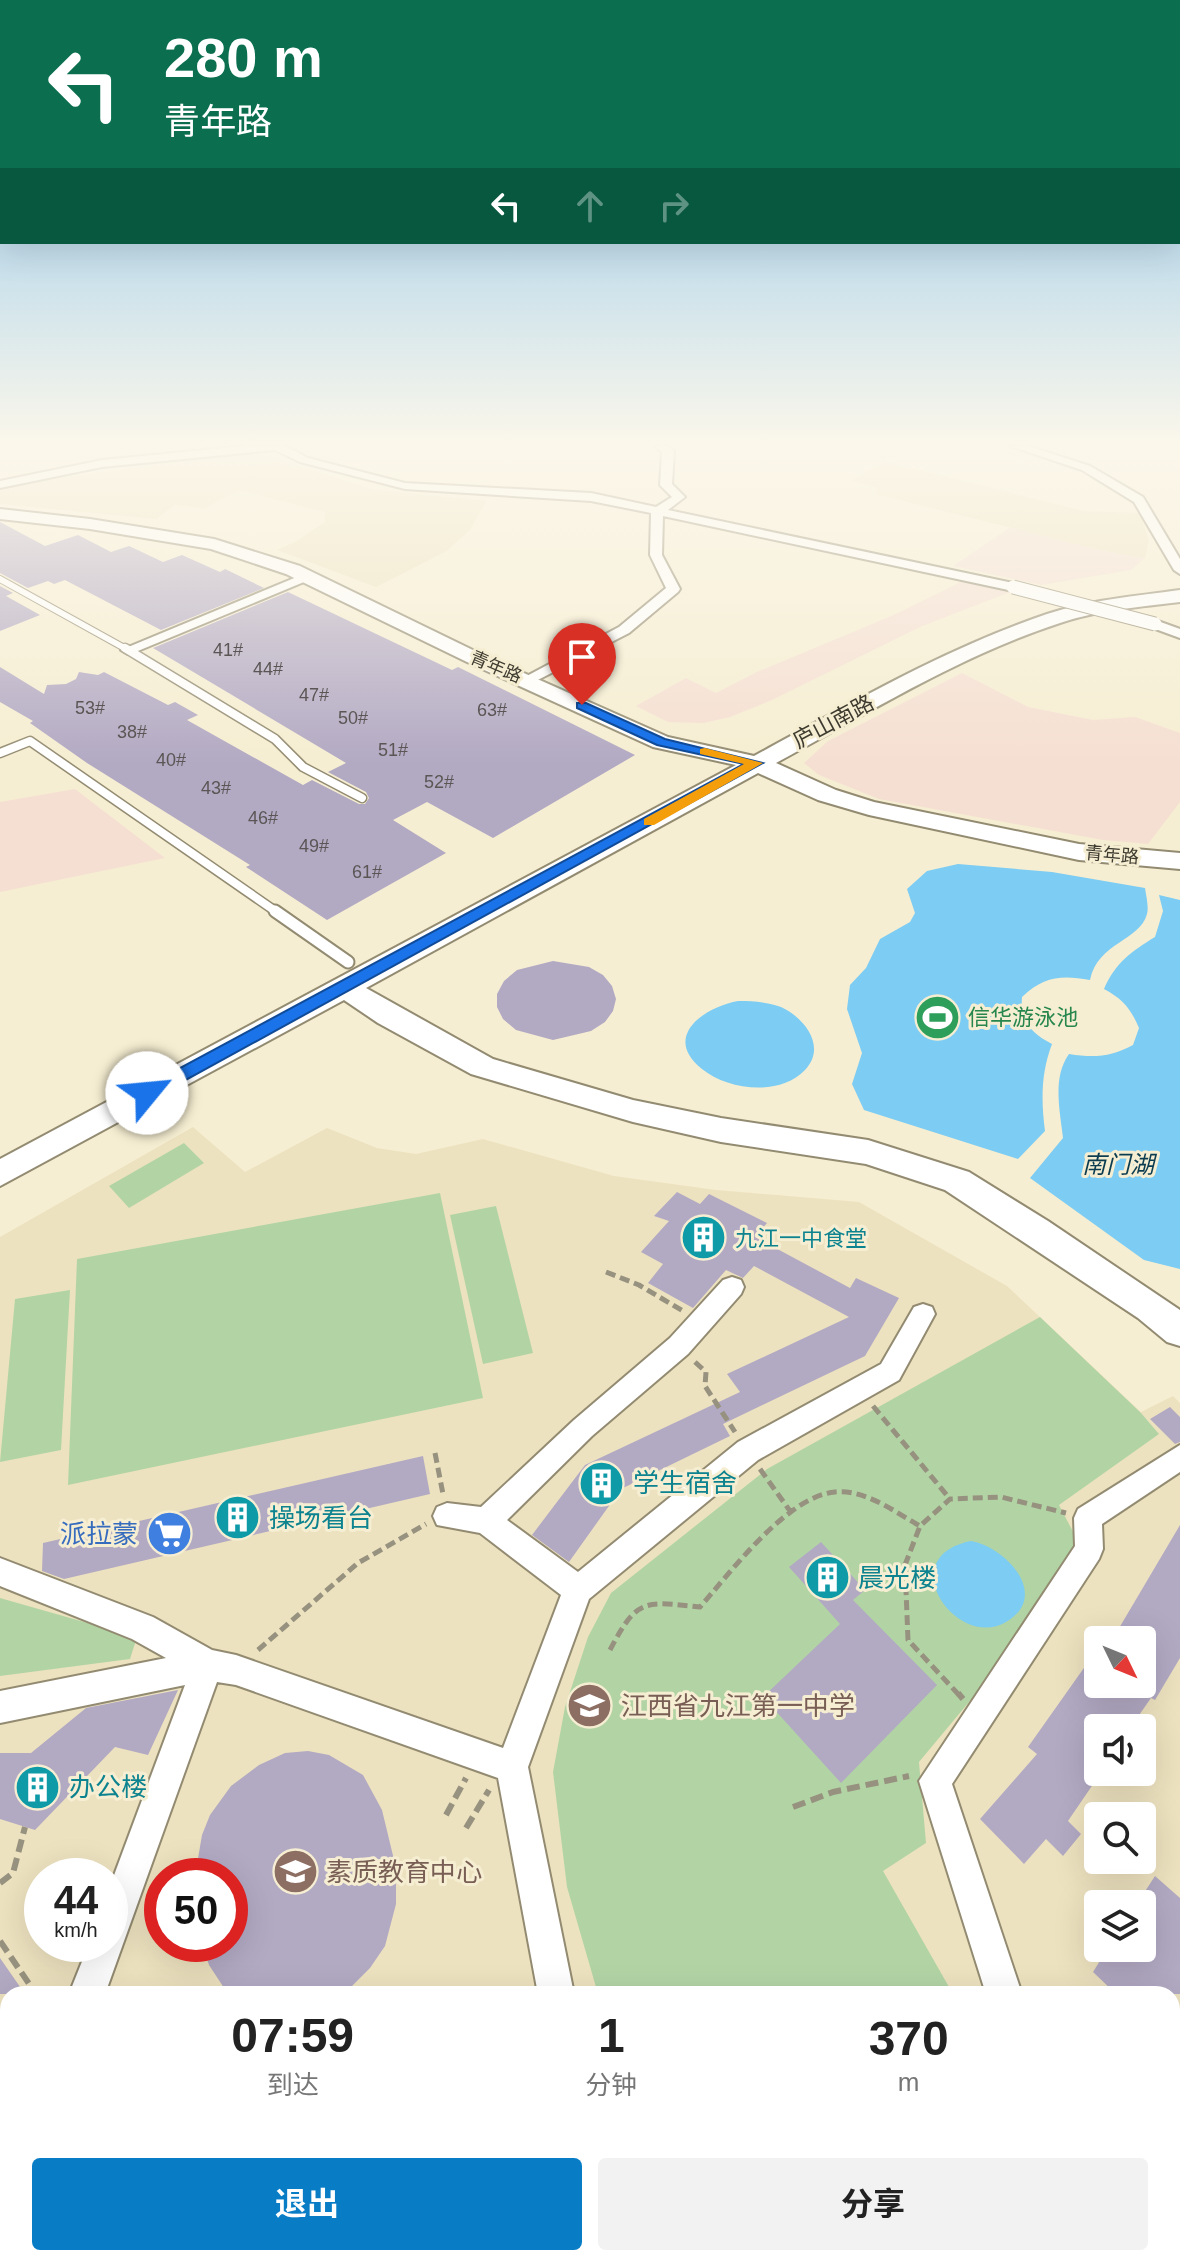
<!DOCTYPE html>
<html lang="zh">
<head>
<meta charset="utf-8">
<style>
  :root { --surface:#fff; --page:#f2f2f2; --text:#222; --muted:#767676; --accent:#087dc6 }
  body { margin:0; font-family:Helvetica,"Noto Sans SC",sans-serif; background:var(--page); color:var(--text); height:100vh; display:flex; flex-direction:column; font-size:30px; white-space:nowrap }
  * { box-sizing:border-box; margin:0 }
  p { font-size:26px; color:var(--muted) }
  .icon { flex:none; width:44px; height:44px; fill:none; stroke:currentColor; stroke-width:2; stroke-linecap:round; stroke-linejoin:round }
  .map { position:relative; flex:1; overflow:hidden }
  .panel { position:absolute; left:0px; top:1986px; width:1180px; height:280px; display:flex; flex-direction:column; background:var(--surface); border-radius:24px 24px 0 0; box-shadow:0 8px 32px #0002 }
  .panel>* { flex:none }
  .guide { position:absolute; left:0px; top:0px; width:1180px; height:244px; box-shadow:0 8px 32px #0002; background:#0b6e4f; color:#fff; overflow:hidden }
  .needle { width:52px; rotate:133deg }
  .controls { position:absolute; left:1084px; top:1626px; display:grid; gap:16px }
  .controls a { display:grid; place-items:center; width:72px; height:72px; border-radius:8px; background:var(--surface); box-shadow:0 8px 32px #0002; font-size:40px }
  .speed { position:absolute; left:24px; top:1858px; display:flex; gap:16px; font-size:40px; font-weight:700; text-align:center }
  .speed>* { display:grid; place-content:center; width:104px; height:104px; border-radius:50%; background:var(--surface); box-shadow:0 8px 32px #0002; line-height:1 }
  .speed small { font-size:20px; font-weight:400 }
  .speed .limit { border:12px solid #d22; background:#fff; color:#111 }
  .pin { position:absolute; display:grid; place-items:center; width:68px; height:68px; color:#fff; margin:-82px -34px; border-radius:50% 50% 50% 0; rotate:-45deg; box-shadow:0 0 8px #0007 }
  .pin .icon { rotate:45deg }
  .me { position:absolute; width:88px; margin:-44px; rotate:62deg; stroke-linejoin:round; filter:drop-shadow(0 0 6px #0008) }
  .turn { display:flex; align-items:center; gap:28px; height:168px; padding:0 32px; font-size:36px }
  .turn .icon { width:104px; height:104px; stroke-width:2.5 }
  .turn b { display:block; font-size:56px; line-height:68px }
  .lanes { display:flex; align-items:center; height:76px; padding:0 32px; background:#0003; justify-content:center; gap:40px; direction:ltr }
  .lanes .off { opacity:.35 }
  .eta { display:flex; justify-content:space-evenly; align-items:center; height:136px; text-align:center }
  .eta b { font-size:48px; font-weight:700; line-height:56px }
  .button { display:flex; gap:16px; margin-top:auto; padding:16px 32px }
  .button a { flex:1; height:92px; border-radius:8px; background:var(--accent); color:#fff; font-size:32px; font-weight:700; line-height:92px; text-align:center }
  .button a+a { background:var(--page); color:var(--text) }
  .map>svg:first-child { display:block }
</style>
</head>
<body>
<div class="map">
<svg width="1180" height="2266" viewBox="0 0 1180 2266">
  <rect width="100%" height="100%" fill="#f6eed2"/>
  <path fill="#f5dfd2" d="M1012,526l88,24 45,8 -14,12 -90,15 -88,-19z
    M963,581l47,11 -90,35 -148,73 -42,17 -27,6 -35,-1 -32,-16 50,-28 30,15 41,-21 139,-58z
    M962,673l66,34 65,13 42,-3 45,16v69l-32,42 -45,-4 -224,-41 -60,-24 -15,-12 24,-22z
    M75,789l90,69 -165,34v-90z"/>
  <path fill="#ede2bf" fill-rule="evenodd" d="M260,454l111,35 115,12 -16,29 -25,22 -69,35 -99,-37 18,-8 30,-20v-10l-86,-22 -34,18 -30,-3 -19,14 -156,-15v-13l29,-8 175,-26z
    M884,461l200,50 56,2 9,28 -4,17 -45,-8 -225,-56 3,-6 -27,-7z
    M193,1127l52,45 82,-44 50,20 39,6 67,-15 131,37 102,14 143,12 148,84 134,126 32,-16 7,7v699l-8,14v-122h-1164v264h1085l-4,8h-1089v-1029zM1098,1640h44v44h-44zM1098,1728h44v44h-44zM1098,1816h44v44h-44zM42,1876h68v68h-68zM162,1876h68v68h-68zM1098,1904h44v44h-44z"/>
  <path fill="#b2d4a5" d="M184,1143l20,20 -75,45 -20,-22z
    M440,1193l43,205 -415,87 9,-226z
    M496,1206l37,147 -50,11 -33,-149z
    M70,1290l-9,160 -61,12 15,-163z
    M1040,1317l101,96 18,21 -100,71 21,40 -81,121 -80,96 7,81 -43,28 70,123h-355l-31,-107 -14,-115 12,-65 23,-70 23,-44 156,-124z
    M0,1598l137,39 -7,22 -130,17z"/>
  <path fill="#7cccf3" d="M958,864l94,8 93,16c1,7 4,19 2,26 -7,27 -49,28 -57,66 -28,-5 -46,-4 -68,17 -2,24 9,36 30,47 -11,29 -11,56 -7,87l-27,28 -154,-49 -12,-26 10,-31 -15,-44 3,-24 16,-17 14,-29 30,-17 5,-9 -8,-24 20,-18z
    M1159,895l21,5v369l-36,-9 -114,-82 33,-40c-3,-28 -11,-60 6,-84 25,4 42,3 64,-9l6,-17c-8,-19 -16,-29 -35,-39 11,-26 28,-38 51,-52l8,-26z
    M738,1001c15,0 29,1 43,6 24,11 46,40 24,63 -26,27 -77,20 -103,-1 -41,-33 3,-62 36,-68z
    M971,1541c35,6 80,55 35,81 -49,29 -115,-65 -35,-81z"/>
  <path fill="#b2a9c3" d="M0,522l45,24 33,-11 33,17 18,-6 34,16 19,-7 38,17 5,-3 39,19 -103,42 -96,-50 -11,4 -6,-3 -20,7 -28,-15z
    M0,586l13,7 -7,3 34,19 -40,16z
    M288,592l164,78 6,-3 177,88 -142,83 -66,-36 -34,18 53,33 -119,67 -81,-53 4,-2 -163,-102 -57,-40 3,-2 -33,-19v-35l44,27 3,-9 19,-1 10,-5 3,-7 19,3 6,-3 64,33 7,-3 23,13 -11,5 116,65 9,-5 47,24h6l4,-6 -3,-6 -38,-20 18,-9 -193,-115z
    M553,961l36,6 14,8 9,11 4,13 -3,12 -8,11 -14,9 -38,9 -37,-10 -13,-11 -6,-12v-13l7,-13 13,-11z
    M677,1192l23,12 9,-10 58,29 -12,14 95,51 6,-10 43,20 -34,58 -142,68 7,12 -109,53 -52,73 -37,-27 53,-70 155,-73 -13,-18 122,-57 -95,-51 -11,12 -17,-8 -33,38 -45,-25 15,-19 -22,-12 28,-31 -15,-5z
    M1170,1407l10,10v25l-5,2 -25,-25z
    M423,1456l7,38 -366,85 -22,-8 1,-28z
    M1180,1525v133l-25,42 -4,-2 -21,30h-32v49l-30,44 13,13 -18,22 -17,-17 -22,25 -44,-45 57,-65 -9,-7 58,-82 12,10v9h44v-44h-30z
    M821,1542l44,48 -12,10 84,85 -96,98 -78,-86 77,-73 -51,-57z
    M178,1690l-30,65 -33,-8 -80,83 -35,-11v-66h31l55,-45z
    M308,1751l21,4 34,20 19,35 14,58v36l-11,42 -15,22 -26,26h-116l-19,-29 -7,-21h28v-68h-35l7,-41 8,-20 21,-29 28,-21 26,-12z
    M1155,1876l25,22v96h-64l-23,-22 15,-24h34v-52z
    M0,1958l25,36h-25z"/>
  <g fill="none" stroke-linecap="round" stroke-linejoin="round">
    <defs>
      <path id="lane-far2" d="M0,579l128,71"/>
      <path id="lane-far1" d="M125,648l150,91 28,28 59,31
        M0,753l30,-12 248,172"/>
      <path id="lane" d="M275,911l73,51"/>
      <path id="street" d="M245,446h40l23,12 97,25 186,10 65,14 16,-10 -12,-12 2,-33 -7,-6h13l6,5 -2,33 13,13 -17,13 345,73 7,4 -7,4 -350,-75 -1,39 18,34 -2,3 -49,41 -101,52 -5,-1v-6l96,-51 47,-39 -16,-33 1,-42 -60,-12 -186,-12 -105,-27 -25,-12 -173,17 -102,21v-7l102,-21z
        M1010,446h18l62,20 53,31 37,62v15l-6,-4 -40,-68 -52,-32z
        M304,574l12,3 -183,76 -5,1 -7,-4z
        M1155,620l25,9v9l-30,-11 -2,-3z
        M732,1277l9,3 3,7 -3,7 -53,60 -96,82 -85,84 71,52 160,-130 143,-78 33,-57 9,-3 9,3 3,7 -36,66 -141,80 -169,139 -61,168 46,227h-36l-40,-216 -262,-93 -19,-3 -112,312h-36l20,-50h21v-58l75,-201 -185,38v-32l166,-33 -34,-19 -132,-53v-28l153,59 59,33 24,5 267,93 58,-153 -81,-62 -43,-8 -4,-9 4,-9 10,-4 34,4 93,-87 96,-82 53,-58z
        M1180,1445v27l-78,52 1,25 -4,10 -147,225 70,210h-36l-67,-213 156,-235 -1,-28 4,-9z
        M8,2194v59l-8,3v-58z
        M619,2258h41l3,8h-41z
        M768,2258h45l-3,8h-45z"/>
      <path id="secondary" d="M0,509l90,10 124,20 86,27 181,88 187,83 86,19c96,-52 190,-107 293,-142 42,-14 89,-18 133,-24v12c-40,5 -82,8 -120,21 -101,33 -192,90 -284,140l60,27 38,12 205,42 101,9v16l-101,-9 -210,-45 -51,-15 -60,-27 -392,215 127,71 140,41 88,18 147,22 101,32 79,49 132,89v36l-13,-4 -29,-24 -193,-128 -79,-26 -145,-22 -88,-20 -162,-48 -93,-51 -34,-23 -344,186v-27l736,-394 -83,-18 -186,-85 -181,-88 -75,-25 -121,-20 -90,-10z
        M1180,2165v68l-8,4v-69z
        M1172,2253l2,5 -3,8h-59l3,-8h57z"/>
    </defs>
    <use href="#lane-far2" stroke="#938b71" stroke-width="8"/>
    <use href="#lane-far1" stroke="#938b71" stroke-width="11"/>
    <use href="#lane" stroke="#938b71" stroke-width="15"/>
    <use href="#street" stroke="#938b71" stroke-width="4"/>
    <use href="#secondary" stroke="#938b71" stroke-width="4"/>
    <path stroke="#97927f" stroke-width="5" stroke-dasharray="10 5" stroke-linecap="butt" d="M606,1272l33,13 44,26
      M695,1362l11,10 -1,14 30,46
      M873,1406l77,93
      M435,1453l8,41
      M760,1469l30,42
      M258,1650l100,-87 68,-39
      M610,1650c27,-52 34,-49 90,-43 30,-34 87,-111 135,-115 30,-3 60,20 85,34
      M959,1695l-51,-55 -3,-75 15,-39 30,-27 51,-2 65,16"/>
    <path stroke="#97927f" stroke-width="6" stroke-dasharray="13 6" stroke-linecap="butt" d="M958,1693l5,6
      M793,1807l40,-15 76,-16
      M446,1815l20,-37
      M466,1828l23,-38
      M0,1883l13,-10 12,-46
      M0,1941l36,53
      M0,2079l8,-18
      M0,2122l8,-1
      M235,2266l5,-8"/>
    <use href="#lane-far2" stroke="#fff" stroke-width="6"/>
    <use href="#lane-far1" stroke="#fff" stroke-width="8"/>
    <use href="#lane" stroke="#fff" stroke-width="11"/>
    <use href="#street" fill="#fff" fill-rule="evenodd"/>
    <use href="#secondary" fill="#fff" fill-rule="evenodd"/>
    <defs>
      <path id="street-bridge" d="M1013,587l142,37"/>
    </defs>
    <use href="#street-bridge" stroke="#938b71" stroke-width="15" stroke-linecap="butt"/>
    <use href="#street-bridge" stroke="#fff" stroke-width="13"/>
  </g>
  <linearGradient id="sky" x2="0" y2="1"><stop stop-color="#7dbeec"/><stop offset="0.58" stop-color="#fbf7eb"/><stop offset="1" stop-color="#fbf7eb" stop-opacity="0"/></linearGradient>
  <rect width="1180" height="764" fill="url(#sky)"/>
  <path fill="#1a73e8" stroke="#114b97" stroke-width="2" d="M577,703h9l79,36 98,24 -610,335h-12l-3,-5 3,-4 603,-325 -87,-19 -80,-37z"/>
  <path fill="#f59e0b" d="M705,748l58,15 -109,62h-10v-6l100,-55 -44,-10v-5z"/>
  <defs>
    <symbol id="stadium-disc" viewBox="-11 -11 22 22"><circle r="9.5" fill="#2e9e5b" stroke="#f6eed2"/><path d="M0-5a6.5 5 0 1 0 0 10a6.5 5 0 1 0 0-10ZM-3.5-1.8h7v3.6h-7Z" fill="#fff"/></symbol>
    <symbol id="building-disc" viewBox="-11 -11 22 22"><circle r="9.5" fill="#0f9aa8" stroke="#f6eed2"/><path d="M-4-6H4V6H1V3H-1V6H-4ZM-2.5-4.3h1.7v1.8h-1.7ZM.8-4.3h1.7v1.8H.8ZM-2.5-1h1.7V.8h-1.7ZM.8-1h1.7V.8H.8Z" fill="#fff"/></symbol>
    <symbol id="supermarket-disc" viewBox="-11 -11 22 22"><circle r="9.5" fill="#3f7fe0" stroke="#f6eed2"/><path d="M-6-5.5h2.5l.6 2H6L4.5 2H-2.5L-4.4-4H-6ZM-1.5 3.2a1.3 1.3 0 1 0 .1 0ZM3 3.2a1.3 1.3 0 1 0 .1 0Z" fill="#fff"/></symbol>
    <symbol id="school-disc" viewBox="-11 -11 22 22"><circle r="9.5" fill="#8d6e63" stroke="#f6eed2"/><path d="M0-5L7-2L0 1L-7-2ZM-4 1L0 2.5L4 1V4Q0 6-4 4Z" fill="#fff"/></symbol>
  </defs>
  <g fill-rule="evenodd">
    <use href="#stadium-disc" x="912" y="992" width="51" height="51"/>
    <use href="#building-disc" x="678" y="1212" width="51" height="51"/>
    <use href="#building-disc" x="576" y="1458" width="51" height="51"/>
    <use href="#building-disc" x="212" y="1492" width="51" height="51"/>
    <use href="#supermarket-disc" x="144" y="1508" width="51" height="51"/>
    <use href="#building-disc" x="802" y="1552" width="51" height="51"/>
    <use href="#school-disc" x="564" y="1680" width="51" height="51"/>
    <use href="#building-disc" x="12" y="1762" width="51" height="51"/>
    <use href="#school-disc" x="270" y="1846" width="51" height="51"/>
  </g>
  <g text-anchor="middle" stroke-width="6" stroke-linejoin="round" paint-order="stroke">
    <g font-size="18" fill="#5b5655">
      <text x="228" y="656">41#</text>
      <text x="268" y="675">44#</text>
      <text x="314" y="701">47#</text>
      <text x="90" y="714">53#</text>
      <text x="492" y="716">63#</text>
      <text x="353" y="724">50#</text>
      <text x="132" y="738">38#</text>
      <text x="393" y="756">51#</text>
      <text x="171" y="766">40#</text>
      <text x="439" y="788">52#</text>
      <text x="216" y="794">43#</text>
      <text x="263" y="824">46#</text>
      <text x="314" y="852">49#</text>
      <text x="367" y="878">61#</text>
    </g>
    <g font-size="18" fill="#3e3b30" stroke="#f6eed2">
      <text transform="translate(496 667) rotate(23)" y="6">青年路</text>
      <text transform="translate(1112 855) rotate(5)" y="6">青年路</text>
    </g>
    <g font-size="22" fill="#3e3b30" stroke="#f6eed2">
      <text transform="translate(833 721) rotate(-28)" y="8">庐山南路</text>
    </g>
    <g font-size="22" fill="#27864d" stroke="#f6eed2" text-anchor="start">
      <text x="968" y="1025">信华游泳池</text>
    </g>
    <g font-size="22" fill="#0d838f" stroke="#f6eed2" text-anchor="start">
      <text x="735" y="1246">九江一中食堂</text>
    </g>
    <g font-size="24" font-style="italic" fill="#0c3c50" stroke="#f6eed2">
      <text x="1118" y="1173">南门湖</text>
    </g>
    <g font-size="26" fill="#0d838f" stroke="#f6eed2" text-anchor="start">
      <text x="633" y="1492">学生宿舍</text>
      <text x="269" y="1527">操场看台</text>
      <text x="858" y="1587">晨光楼</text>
      <text x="69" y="1796">办公楼</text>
    </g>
    <g font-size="26" fill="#366cbe" stroke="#f6eed2" text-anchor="end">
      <text x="138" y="1543">派拉蒙</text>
    </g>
    <g font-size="26" fill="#785e54" stroke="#f6eed2" text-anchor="start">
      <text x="621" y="1715">江西省九江第一中学</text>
      <text x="326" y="1881">素质教育中心</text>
    </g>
  </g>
</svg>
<div class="controls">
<a><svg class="needle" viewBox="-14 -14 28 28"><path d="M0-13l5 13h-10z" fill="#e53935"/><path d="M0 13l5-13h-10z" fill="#767676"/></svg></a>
<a><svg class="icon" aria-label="sound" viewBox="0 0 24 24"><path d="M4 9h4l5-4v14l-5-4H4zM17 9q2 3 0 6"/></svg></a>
<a><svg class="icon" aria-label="search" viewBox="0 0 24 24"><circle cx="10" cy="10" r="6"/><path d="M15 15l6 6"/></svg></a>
<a><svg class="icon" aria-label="layers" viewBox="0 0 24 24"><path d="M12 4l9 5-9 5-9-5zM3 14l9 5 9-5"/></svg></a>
</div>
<div class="speed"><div>44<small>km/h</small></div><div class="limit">50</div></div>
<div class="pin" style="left:582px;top:705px;background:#d93025"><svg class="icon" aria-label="arrive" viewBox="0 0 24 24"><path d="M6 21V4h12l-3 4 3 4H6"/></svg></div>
<svg class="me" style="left:147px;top:1093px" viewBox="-20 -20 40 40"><circle r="19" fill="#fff"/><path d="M0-13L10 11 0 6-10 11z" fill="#1a73e8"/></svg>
<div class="guide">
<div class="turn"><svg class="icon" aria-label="left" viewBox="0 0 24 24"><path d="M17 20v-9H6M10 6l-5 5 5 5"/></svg><div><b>280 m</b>青年路</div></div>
<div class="lanes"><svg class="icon" aria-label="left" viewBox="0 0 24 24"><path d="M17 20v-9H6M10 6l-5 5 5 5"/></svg><svg class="icon off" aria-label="ahead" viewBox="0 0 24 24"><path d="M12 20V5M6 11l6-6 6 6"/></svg><svg class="icon off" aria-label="right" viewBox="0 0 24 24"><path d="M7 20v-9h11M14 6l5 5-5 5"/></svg></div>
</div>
<section class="panel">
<div class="eta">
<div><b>07:59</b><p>到达</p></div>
<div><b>1</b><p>分钟</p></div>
<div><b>370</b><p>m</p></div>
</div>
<div class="button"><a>退出</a><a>分享</a></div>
</section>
</div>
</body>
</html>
